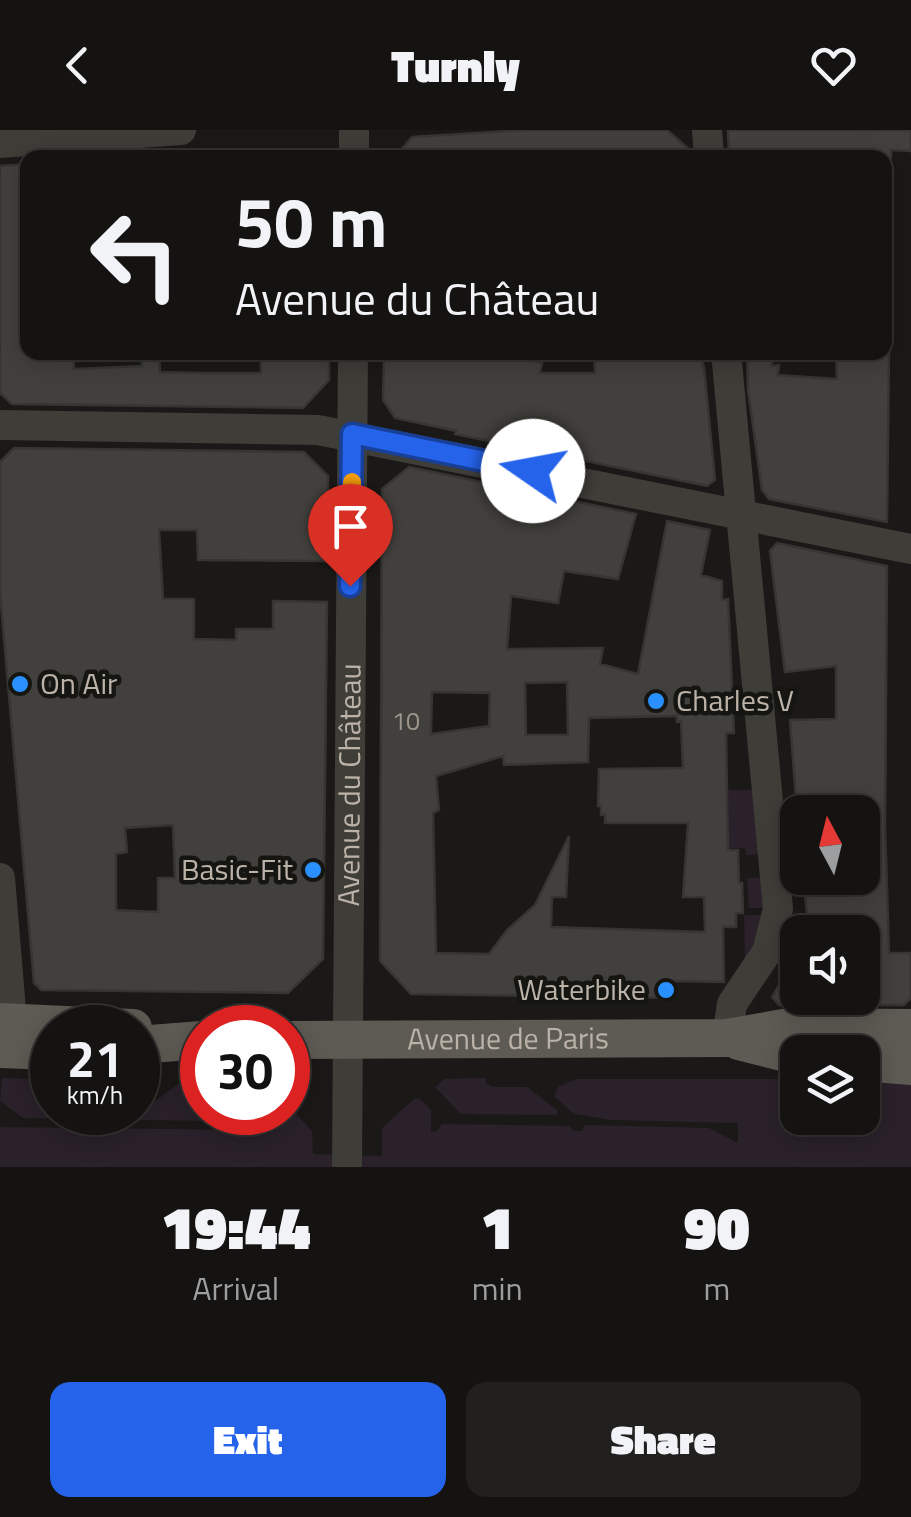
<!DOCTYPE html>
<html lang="en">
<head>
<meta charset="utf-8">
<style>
  :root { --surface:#141311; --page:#21201f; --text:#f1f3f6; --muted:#9d9e9f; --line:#333231; --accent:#2563eb }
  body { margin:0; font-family:"Titillium Web",sans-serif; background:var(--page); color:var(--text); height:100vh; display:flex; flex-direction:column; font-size:38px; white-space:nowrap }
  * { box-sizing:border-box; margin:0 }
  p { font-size:32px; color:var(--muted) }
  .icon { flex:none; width:55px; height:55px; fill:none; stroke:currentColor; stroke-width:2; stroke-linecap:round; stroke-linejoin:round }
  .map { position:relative; height:1037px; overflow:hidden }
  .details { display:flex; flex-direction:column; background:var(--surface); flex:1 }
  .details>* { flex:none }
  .guide { position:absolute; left:20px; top:20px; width:872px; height:210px; border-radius:20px; box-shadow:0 5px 25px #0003,0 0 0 2px var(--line); background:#141311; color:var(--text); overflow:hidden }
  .needle { width:65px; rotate:353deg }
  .tools { position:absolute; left:780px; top:665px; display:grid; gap:20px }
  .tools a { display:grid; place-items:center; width:100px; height:100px; border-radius:20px; background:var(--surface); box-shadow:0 5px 25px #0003,0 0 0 2px var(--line); font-size:50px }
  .speed { position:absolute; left:30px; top:875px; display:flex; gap:20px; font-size:50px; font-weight:700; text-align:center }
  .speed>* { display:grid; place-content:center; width:130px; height:130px; border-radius:50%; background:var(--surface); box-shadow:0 5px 25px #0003,0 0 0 2px var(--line); line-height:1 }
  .speed small { font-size:25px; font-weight:400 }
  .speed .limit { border:15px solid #d22; background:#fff; color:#111 }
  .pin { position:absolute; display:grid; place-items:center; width:85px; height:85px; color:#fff; margin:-102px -42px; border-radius:50% 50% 50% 0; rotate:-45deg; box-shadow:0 0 10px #0007 }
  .pin .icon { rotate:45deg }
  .me { position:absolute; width:110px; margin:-55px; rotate:282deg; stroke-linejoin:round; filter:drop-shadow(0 0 8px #0008) }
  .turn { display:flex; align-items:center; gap:35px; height:210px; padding:0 50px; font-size:45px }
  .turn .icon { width:130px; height:130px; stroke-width:2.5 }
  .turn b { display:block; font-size:70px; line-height:85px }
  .eta { display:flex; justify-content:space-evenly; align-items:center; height:170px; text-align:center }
  .eta b { font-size:60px; font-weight:800; line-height:70px }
  .action { display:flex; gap:20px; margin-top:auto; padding:20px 50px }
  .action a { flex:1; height:115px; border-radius:20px; background:var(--accent); color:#fff; font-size:40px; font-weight:800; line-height:115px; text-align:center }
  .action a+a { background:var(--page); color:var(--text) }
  header { display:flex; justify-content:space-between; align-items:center; height:130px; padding:0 50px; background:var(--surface); font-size:45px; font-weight:800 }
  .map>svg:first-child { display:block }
</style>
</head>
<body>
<header><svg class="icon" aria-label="back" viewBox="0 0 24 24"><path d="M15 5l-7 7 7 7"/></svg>Turnly<svg class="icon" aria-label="heart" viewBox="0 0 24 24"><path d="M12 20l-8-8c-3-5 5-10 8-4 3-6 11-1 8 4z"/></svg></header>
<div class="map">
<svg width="911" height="1037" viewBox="0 0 911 1037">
  <rect width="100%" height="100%" fill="#1a1917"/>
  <path fill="#2a212a" d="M728,660h34l3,64 -19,1 -1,-7h-16z
    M747,748h20l3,30h-21z
    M744,785h26l-6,25 -19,26z
    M2,948l50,2v32l73,1 -10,6 -92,-1 -23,-17z
    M486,948v5l6,4h35l31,24 -2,4 -95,-1 -26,-27 10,-8z
    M576,949h221l1,39h64l1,-38h48v87h-911v-40l262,3 2,-17 24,-1v-7l24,26 1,23 69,2v-28l32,-29h6l11,11v22l6,-1 5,-7 128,2 3,5h9l3,-6 124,3 29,15v-20l-126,-3 -38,-6 -20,-18 4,-9z
    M181,952l21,1v29l34,1 -12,8 -90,-1 -1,-3z"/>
  <path fill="#42403c" stroke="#363531" stroke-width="2.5" fill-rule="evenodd" d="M667,0l23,20v8h-296l18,-21 114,-7z
    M728,0h183v21l-20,-1v8h-162z
    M28,34v188h39l2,8 5,-1v10l68,-3 -1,-14h18l1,20 43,1h58v-21h68v28l-26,28 -291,-4 -12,-11v-227z
    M384,222h104l54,11 -2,10h55l-1,-21h105l5,15 11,113 -8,6 -252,-52 1,-3 -61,-13 -12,-18z
    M747,222h25v14l7,-1 -1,10 59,4 -1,-27h53l-2,170 -118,-23 -7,-9 -14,-100z
    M14,318l290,4 24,24 -1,85 -129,-1 -1,-30h-38l4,69h31v40l42,1v-11h37v-28l54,1 -4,357 -35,34 -247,-3 -7,-7 -34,-391v-130zM173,695l2,53h-17v34l-42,-2v-56l11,-2 -2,-24z
    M409,337l227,47 -18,65 -54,-8 -6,32 -47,-7 -4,53 96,-1 -3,16 38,10 29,-153 43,9 -9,45 21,6v19l6,-1 6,134h-8l2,117h10l1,33h3l1,30h-7v14h-13l1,55 -51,-1v17l-262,-4 -31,-33 2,-472zM567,552l1,53h-42l-1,-52zM432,562l58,1 -1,33 -58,8zM677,586v6l4,-1 2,47 -84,1 -1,37h3v9l4,-1v9h83l-5,74h21l1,35 -154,-5 1,-30h14l3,-61 -34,69 -28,25 -18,24 -53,-1 -3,-140 6,-3 -3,-34 67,-20 1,9 84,-3 1,-44z
    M777,413l110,23 -2,256 4,131h22v45l-7,7h-42v-73h-60l5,-19 -4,-35h59v-66h-65l-7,-92 46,-1v-53l-51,6 -15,-121z
    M798,823v52h-19l-7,-8z"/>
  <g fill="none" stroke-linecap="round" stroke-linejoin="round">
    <g stroke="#3f3d38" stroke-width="30">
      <path d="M707,0l2,28"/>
      <path d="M0,13l181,-13"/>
      <path d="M354,28v-28"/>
      <path d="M726,222l52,557 -11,43 -35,52 -5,34"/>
      <path d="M0,295l318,5 593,119"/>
      <path d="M0,748l12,144"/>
      <path id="s1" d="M347,1037l6,-815"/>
    </g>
    <g stroke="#5e5b54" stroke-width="38">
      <path d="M0,892l133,6"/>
      <path id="s2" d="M288,910l439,-2 62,-11 122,1"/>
      <path d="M739,911l59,15"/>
      <path d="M138,915l64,-5"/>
      <path d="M0,919l52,2"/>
      <path d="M862,932l49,4"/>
    </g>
  </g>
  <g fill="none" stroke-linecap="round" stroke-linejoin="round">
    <defs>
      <path id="route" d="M350,456l2,-152 181,37"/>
    </defs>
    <use href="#route" stroke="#184099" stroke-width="25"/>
    <use href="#route" stroke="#2563eb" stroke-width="18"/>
    <path stroke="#f59e0b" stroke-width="18" d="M351,420l1,-68"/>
  </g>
  <g fill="#2a90ff" stroke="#151512" stroke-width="4">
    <circle cx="20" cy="554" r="10"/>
    <circle cx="656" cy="571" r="10"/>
    <circle cx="313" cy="740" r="10"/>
    <circle cx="666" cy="860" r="10"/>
  </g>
  <g text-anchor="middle" stroke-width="9" stroke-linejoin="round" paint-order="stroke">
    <g font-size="25" fill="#9d968d">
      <text x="406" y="600">10</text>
    </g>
    <g font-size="30" fill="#bbb2a8" stroke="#151512" text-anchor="start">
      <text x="40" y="564">On Air</text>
      <text x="676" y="581">Charles V</text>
      <text x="293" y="750" text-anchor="end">Basic-Fit</text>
      <text x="646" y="870" text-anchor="end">Waterbike</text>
    </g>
    <g font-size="30" fill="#bbb2a8" stroke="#151512">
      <text dy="10" stroke="none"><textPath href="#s1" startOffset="382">Avenue du Château</textPath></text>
      <text dy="10" stroke="none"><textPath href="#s2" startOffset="220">Avenue de Paris</textPath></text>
    </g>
  </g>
</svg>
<div class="tools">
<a><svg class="needle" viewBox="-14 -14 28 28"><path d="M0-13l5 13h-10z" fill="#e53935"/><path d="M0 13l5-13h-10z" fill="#9d9e9f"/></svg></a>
<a><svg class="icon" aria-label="sound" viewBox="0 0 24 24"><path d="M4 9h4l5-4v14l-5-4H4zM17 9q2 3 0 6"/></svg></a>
<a><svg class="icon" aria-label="layers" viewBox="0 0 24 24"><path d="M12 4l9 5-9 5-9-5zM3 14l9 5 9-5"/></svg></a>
</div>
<div class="speed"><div>21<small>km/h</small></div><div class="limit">30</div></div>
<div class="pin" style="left:350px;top:456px;background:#d93025"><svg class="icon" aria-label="arrive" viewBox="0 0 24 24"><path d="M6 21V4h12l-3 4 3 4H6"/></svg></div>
<svg class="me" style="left:533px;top:341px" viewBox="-20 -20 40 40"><circle r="19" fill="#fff"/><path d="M0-13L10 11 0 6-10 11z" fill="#2563eb"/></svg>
<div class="guide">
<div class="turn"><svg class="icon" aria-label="left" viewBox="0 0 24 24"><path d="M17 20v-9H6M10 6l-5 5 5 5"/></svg><div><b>50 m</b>Avenue du Château</div></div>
</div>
</div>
<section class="details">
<div class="eta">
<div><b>19:44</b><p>Arrival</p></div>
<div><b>1</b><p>min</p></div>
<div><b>90</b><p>m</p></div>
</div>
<div class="action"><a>Exit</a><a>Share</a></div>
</section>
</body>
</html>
